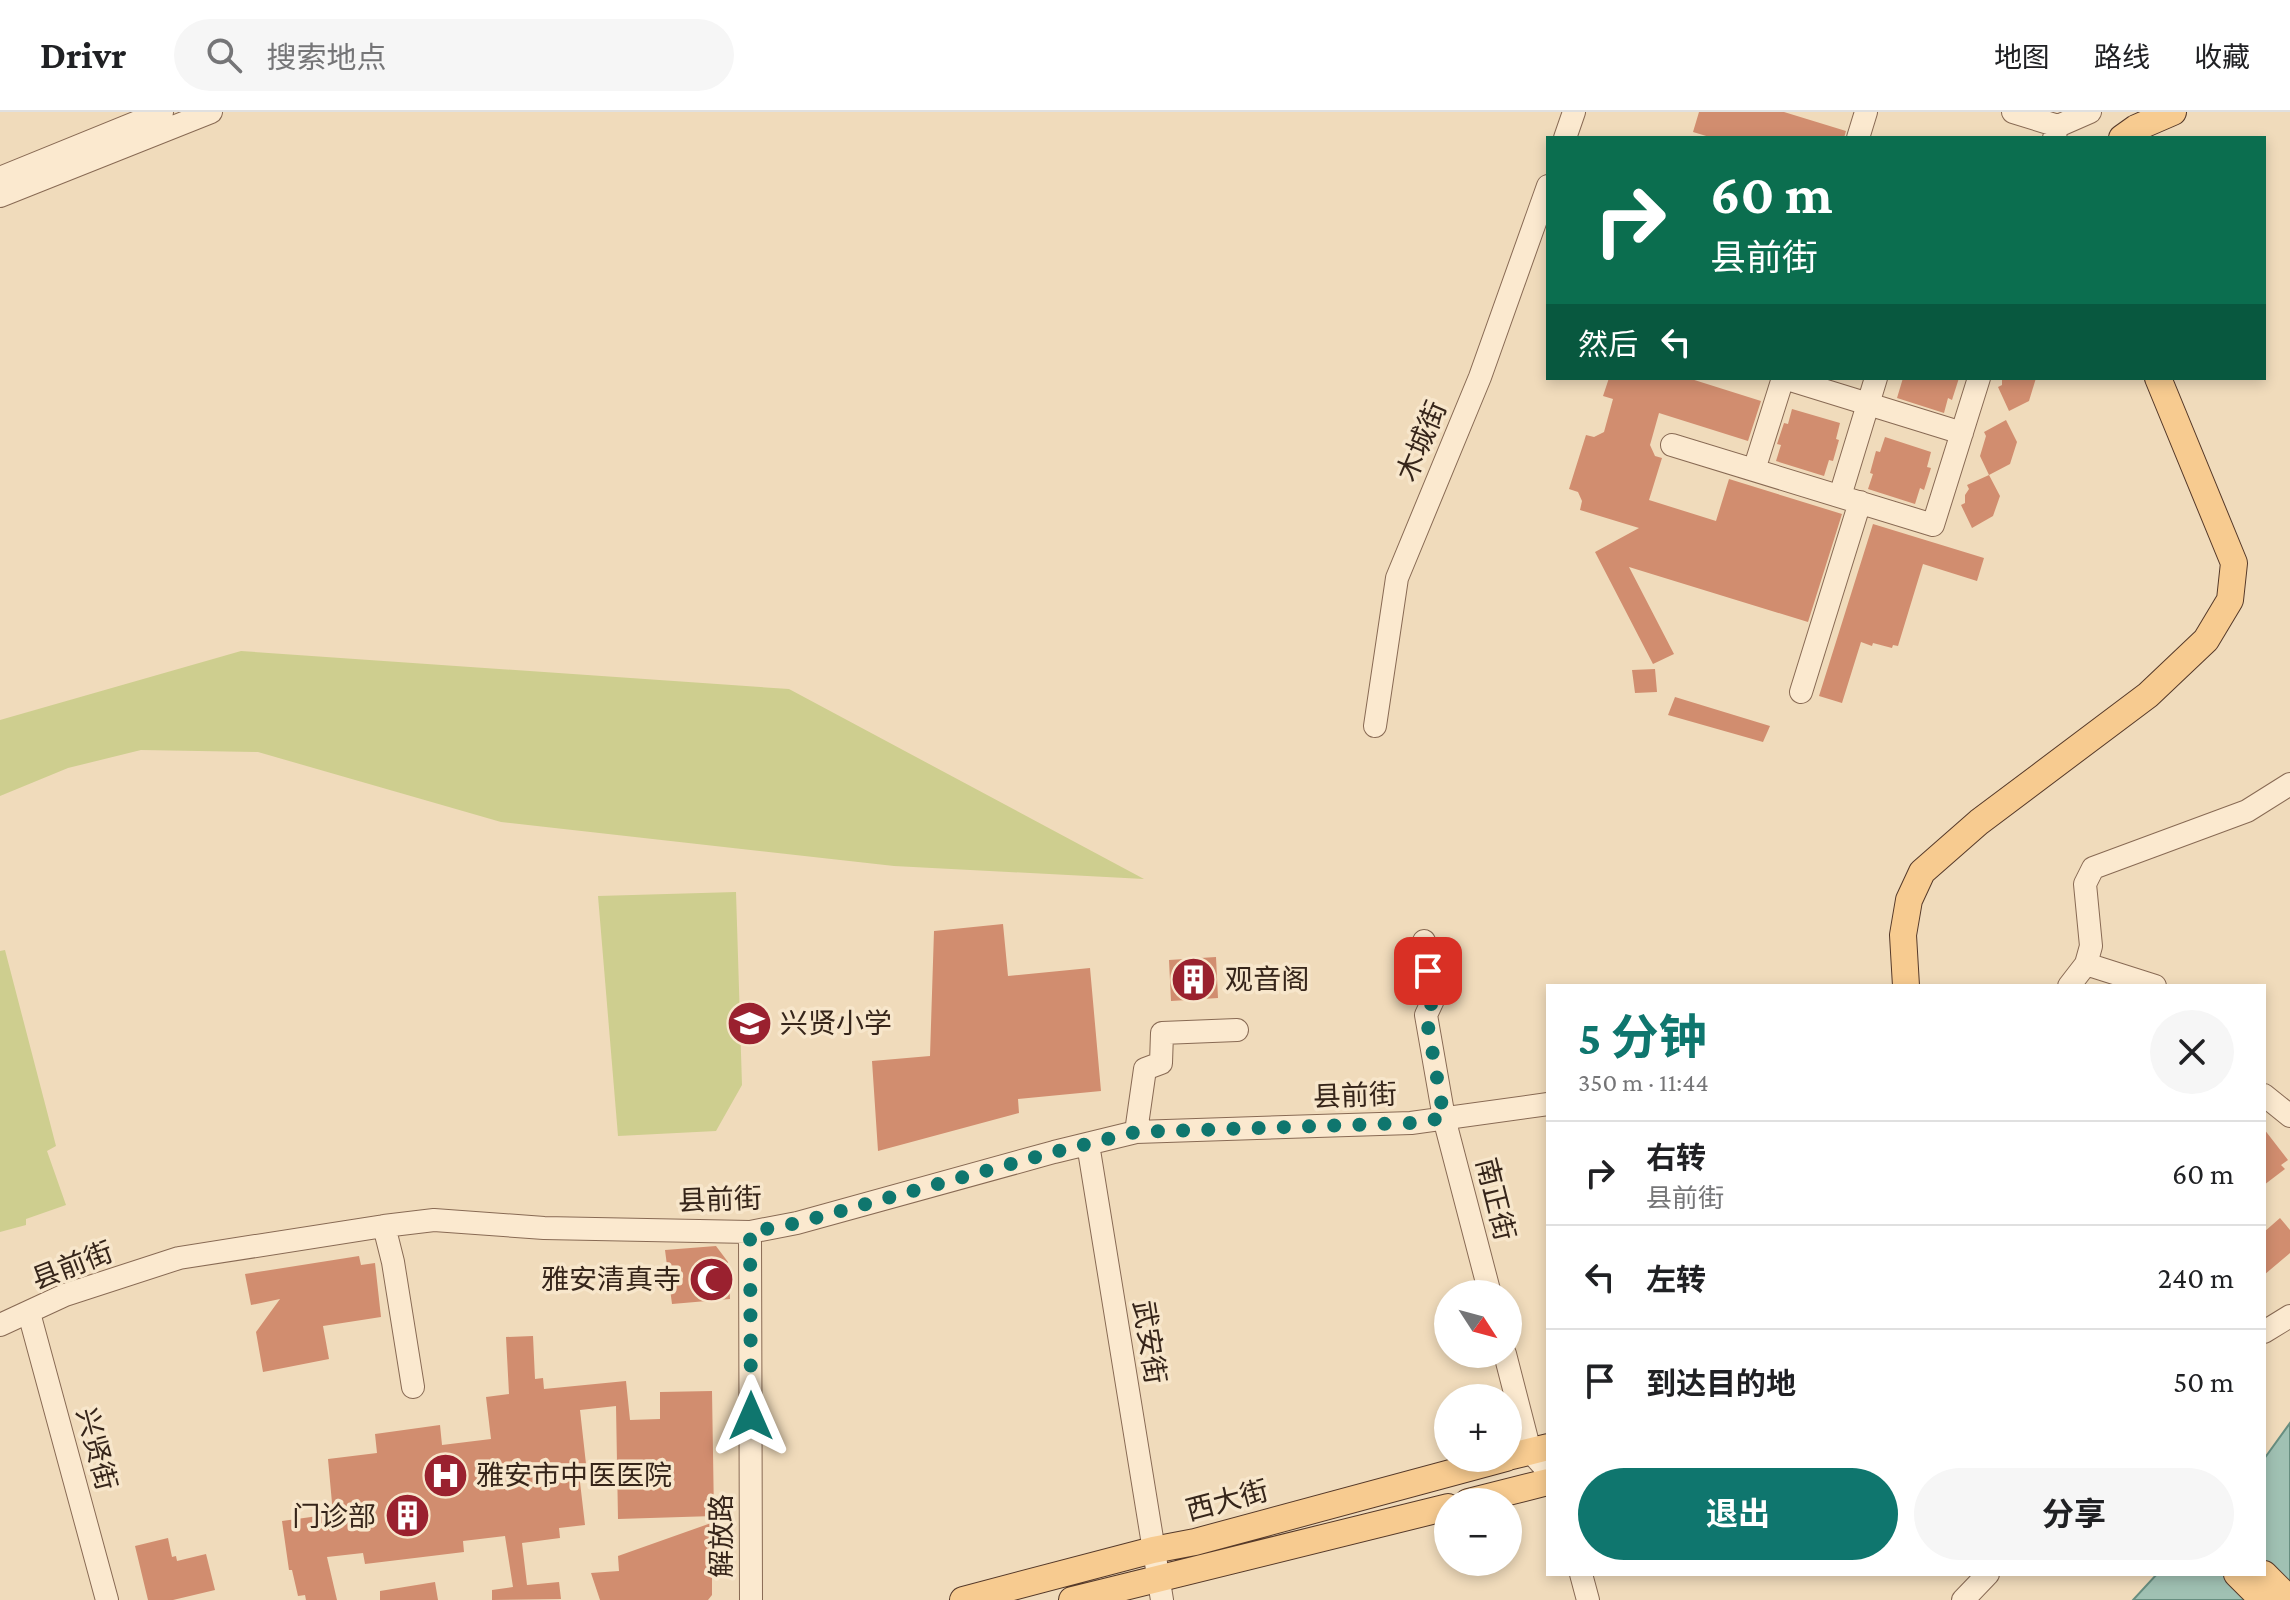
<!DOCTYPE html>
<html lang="zh">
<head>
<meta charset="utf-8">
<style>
  :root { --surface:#fff; --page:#f6f6f6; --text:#202124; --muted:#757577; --line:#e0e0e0; --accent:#0f766e }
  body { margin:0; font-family:"Crimson Pro","Noto Sans SC",serif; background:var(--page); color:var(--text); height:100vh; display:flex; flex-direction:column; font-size:30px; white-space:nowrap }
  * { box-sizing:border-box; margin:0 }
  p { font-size:26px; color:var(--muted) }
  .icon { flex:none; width:44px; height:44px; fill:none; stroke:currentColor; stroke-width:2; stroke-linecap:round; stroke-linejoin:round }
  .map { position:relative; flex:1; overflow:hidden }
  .details { position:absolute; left:1546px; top:872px; width:720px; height:592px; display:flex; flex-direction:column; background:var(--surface); border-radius:0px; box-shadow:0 4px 12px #0003 }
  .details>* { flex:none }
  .top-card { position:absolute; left:1546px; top:24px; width:720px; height:244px; border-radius:0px; box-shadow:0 4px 12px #0003; background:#0b6e4f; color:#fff; overflow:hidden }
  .needle { width:52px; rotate:126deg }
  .fabs { position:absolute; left:1434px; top:1168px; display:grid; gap:16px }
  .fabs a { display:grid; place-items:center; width:88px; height:88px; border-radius:50%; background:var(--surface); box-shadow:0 4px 12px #0003; font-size:40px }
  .pin { position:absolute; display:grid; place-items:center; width:68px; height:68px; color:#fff; margin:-34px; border-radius:16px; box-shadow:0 4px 12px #0006 }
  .me { position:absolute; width:88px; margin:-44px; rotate:0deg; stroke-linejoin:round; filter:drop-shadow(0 0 6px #0008) }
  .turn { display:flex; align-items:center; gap:28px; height:168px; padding:0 32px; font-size:36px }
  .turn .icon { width:104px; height:104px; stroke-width:2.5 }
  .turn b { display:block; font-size:56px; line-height:68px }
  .then { display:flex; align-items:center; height:76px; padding:0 32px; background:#0003; gap:16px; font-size:30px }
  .round { display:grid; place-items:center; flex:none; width:84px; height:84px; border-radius:42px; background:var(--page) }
  .summary { display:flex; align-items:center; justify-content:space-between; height:136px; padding:0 32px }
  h1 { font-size:48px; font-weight:700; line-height:60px; color:var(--accent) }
  .button { display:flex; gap:16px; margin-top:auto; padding:16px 32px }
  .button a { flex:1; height:92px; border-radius:48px; background:var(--accent); color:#fff; font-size:32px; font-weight:700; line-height:92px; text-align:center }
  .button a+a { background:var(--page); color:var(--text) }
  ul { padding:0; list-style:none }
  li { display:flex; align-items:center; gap:24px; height:104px; padding:0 32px; border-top:2px solid var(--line) }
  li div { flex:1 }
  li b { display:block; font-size:30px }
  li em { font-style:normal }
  header { display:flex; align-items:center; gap:48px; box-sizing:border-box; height:112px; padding:0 40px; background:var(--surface); border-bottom:2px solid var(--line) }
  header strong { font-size:38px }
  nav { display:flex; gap:44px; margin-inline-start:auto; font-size:28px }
  .search { width:560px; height:72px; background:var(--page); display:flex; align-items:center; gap:20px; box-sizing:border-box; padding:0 28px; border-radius:44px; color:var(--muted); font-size:30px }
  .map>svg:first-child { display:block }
</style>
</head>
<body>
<header>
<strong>Drivr</strong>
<div class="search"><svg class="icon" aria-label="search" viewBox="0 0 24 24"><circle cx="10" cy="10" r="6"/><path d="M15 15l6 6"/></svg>搜索地点</div>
<nav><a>地图</a><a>路线</a><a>收藏</a></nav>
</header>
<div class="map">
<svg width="2290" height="1488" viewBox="0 0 2290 1488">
  <rect width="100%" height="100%" fill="#f0dbbb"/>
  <path fill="#cece8f" d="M241,539l548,38 355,190 -250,-13 -393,-44 -243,-70 -117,-2 -73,18 -68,28v-76z
    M736,780l6,193 -26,46 -98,5 -20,-240z
    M5,838l51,196 -9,5 19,54 -40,14v6l-26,7v-281z"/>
  <path fill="#a0c1b3" stroke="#678e80" stroke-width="2" d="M2290,1311v177h-157l24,-26h107v-115z"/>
  <path fill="#d18d6f" d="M1699,0h85l62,19 -2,7h-131l-20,-6z
    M1609,266h79l73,23 -13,40 -89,-28 -9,32 5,11 7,2 -13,42 67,21 13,-42 113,35 -34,108 -179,-55 45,87 -21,10 -58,-112 44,-24 -59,-18 2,-9 -4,-9 -9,-3 17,-54 8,2 10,-5 9,-33 -10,-3z
    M1903,266h56l-7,22 -4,-2 -4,15 -47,-15z
    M2002,266h34l-7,23 -20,10 -11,-24 4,-2z
    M1792,297l48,14 -4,16 3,1 -6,21 -4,-1 -5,16 -48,-15 5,-16 -4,-1 7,-21 4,1z
    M2006,308l11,22 -7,22 -21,11 -9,-19 6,-20 -2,-4z
    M1885,325l46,15 -4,15 4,1 -7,22 -4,-2 -5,16 -47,-15 5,-15 -3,-1 6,-22 4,1z
    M1989,363l11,21 -7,20 -21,12 -11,-23 4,-2v-8l4,-6 -2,-4z
    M1873,412l111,34 -7,23 -54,-17 -25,82 -5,-1 -1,3 -19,-5 -1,3 -11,-4 -19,61 -23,-7z
    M1655,557l2,23 -22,1 -3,-23z
    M1675,585l95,29 -7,16 -95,-27z
    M1003,812l5,52 82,-8 11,123 -83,8 1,14 -141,38 -6,-90 58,-5 4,-125z
    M1216,845l2,41 -47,3 -2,-41z
    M2264,1017l24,31 -7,5 4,4 -21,16z
    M2280,1106l10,12v23l-26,22v-43z
    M716,1134l12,16 2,37 -58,5 -7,-54z
    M359,1144l2,9 14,-2 6,54 -58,9 6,33 -66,13 -7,-40 24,-33 -29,6 -6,-31z
    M533,1224l2,43 8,-1 1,11 82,-8 4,39 30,-1v-27l52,-1 2,125 -96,3 -2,-113 -36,4 6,54 -8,1 7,60 -26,3 1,10 -38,5 5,42 32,-3 2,17 -69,1v-10l21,-3 -8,-51 -42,5 1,11 -41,5 -58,7 -2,-11 -36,4 10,43h-31l-1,-5 -7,1 -6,-26h-3l-7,-49 51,-7 -5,-55 49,-6 -2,-19 65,-9 2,20 49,-6 -5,-42 23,-3 -3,-57z
    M714,1410l1,51h-3v22l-4,5h-108l-9,-27 28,-2 -1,-15z
    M168,1426l4,19 4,-1 1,5 29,-7 9,36 -42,10h-25l-13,-54z
    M435,1470l3,18h-58v-9z"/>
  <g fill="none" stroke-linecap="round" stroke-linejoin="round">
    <defs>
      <path id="minor" d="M2013,0l45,14
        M1565,26l9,-26
        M1858,26l8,-26
        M2054,26l4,-12 32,-14
        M0,66l162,-66
        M0,84l211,-84
        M1784,266l178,55
        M1672,333l261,80 46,-147
        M1754,358l29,-92
        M1840,384l36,-118
        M1801,580l59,-190
        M1375,614l22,-148 83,-201 68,-191
        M1424,829l9,59 -7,15 18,103 46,176
        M2086,852l69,22
        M2069,874l17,-22 5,-18 -6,-62 8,-16 154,-57 43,-27
        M2264,983l26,21
        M1136,1020l9,-63 16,-6 1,-30 75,-3
        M1088,1032l74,456
        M384,1114l9,36 20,125
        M750,1120l1,368
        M29,1201l78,287
        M0,1213l65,-30 114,-37 205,-32 50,-6 110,8 206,4 47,-9 257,-71 82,-20 275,-9 137,-19
        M2264,1220l26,-16
        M1505,1242l25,97 18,20
        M1581,1462l7,26
        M1963,1488l25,-26"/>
      <path id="major" d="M2122,26l14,-10 37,-16
        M1906,874l-3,-51 6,-35 13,-28 57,-50 169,-127 58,-55 24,-40 4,-37 -76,-185
        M1508,1345l40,-10
        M1468,1390l80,-20
        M2237,1462l26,26
        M2264,1462l26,26
        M963,1488l190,-50 42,-8 311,-84
        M1072,1488l376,-93"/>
    </defs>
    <use href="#minor" stroke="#886a54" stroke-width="24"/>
    <use href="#major" stroke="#553929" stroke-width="28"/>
    <use href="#minor" stroke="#fbe9cf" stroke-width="22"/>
    <use href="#major" stroke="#f7cb90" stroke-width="26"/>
  </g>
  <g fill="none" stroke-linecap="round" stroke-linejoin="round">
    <path stroke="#0f766e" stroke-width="14" stroke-dasharray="0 25.2" d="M751,1304l-1,-184 47,-9 257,-71 82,-20 275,-9 33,-5 -18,-103 7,-15 -5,-29"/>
  </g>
  <defs>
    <symbol id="building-disc" viewBox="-11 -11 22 22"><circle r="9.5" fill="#9a212f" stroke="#f7e6cb"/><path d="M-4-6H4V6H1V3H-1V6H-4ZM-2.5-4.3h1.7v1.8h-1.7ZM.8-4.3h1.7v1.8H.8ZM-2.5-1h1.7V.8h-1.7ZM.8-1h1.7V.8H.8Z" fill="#fff"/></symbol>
    <symbol id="school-disc" viewBox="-11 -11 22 22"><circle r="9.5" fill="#9a212f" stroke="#f7e6cb"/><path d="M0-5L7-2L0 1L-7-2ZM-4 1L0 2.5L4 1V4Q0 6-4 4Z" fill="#fff"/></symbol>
    <symbol id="mosque-disc" viewBox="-11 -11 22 22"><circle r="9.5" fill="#9a212f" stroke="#f7e6cb"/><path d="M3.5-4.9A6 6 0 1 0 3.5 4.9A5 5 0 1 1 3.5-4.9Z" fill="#fff"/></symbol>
    <symbol id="hospital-disc" viewBox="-11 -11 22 22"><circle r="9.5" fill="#9a212f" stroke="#f7e6cb"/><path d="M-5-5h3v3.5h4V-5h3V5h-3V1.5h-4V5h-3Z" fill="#fff"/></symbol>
  </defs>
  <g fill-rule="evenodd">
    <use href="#building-disc" x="1168" y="842" width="51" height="51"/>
    <use href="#school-disc" x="724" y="886" width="51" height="51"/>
    <use href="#mosque-disc" x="686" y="1142" width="51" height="51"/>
    <use href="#hospital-disc" x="420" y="1338" width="51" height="51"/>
    <use href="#building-disc" x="382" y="1378" width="51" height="51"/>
  </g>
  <g text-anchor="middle" stroke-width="7" stroke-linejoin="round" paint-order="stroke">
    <g font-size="28" fill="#36251a" stroke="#f7e6cb">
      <text transform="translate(1421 329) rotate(-67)" y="10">木城街</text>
      <text transform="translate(1355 983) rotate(-2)" y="10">县前街</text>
      <text transform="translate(720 1087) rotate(-2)" y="10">县前街</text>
      <text transform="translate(1496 1087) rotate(76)" y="10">南正街</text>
      <text transform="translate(72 1153) rotate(-21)" y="10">县前街</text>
      <text transform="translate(1150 1230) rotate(81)" y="10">武安街</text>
      <text transform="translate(97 1337) rotate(75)" y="10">兴贤街</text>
      <text transform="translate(1227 1388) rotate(-15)" y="10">西大街</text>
      <text transform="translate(721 1424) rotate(-90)" y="10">解放路</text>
    </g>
    <g font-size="28" fill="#36251a" stroke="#f7e6cb" text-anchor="start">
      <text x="1225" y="877">观音阁</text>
      <text x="780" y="921">兴贤小学</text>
      <text x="681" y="1177" text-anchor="end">雅安清真寺</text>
      <text x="476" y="1373">雅安市中医医院</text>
      <text x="376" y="1414" text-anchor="end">门诊部</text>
    </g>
  </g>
</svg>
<div class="fabs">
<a><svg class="needle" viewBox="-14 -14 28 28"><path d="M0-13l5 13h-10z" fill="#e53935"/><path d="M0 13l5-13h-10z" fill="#757577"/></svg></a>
<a>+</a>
<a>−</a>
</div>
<div class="pin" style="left:1428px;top:859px;background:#d93025"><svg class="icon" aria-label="arrive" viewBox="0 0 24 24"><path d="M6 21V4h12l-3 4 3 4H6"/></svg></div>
<svg class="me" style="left:751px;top:1304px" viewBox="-20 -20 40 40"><path d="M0-17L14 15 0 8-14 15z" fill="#0f766e" stroke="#fff" stroke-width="4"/></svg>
<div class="top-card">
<div class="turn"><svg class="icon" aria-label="right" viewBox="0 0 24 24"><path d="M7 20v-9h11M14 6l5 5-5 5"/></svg><div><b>60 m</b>县前街</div></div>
<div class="then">然后<svg class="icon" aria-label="left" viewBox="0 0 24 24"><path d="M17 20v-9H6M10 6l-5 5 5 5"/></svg></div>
</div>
<section class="details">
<div class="summary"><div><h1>5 分钟</h1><p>350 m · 11:44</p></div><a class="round"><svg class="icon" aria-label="close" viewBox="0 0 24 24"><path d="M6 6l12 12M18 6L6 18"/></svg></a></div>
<ul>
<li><svg class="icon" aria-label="right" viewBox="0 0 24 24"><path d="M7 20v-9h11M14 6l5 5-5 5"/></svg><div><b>右转</b><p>县前街</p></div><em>60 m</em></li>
<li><svg class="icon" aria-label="left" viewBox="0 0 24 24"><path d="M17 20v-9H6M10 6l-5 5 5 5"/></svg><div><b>左转</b></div><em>240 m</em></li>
<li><svg class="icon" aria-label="arrive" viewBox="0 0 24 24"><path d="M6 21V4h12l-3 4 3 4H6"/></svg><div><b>到达目的地</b></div><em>50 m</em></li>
</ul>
<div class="button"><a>退出</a><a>分享</a></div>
</section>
</div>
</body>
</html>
